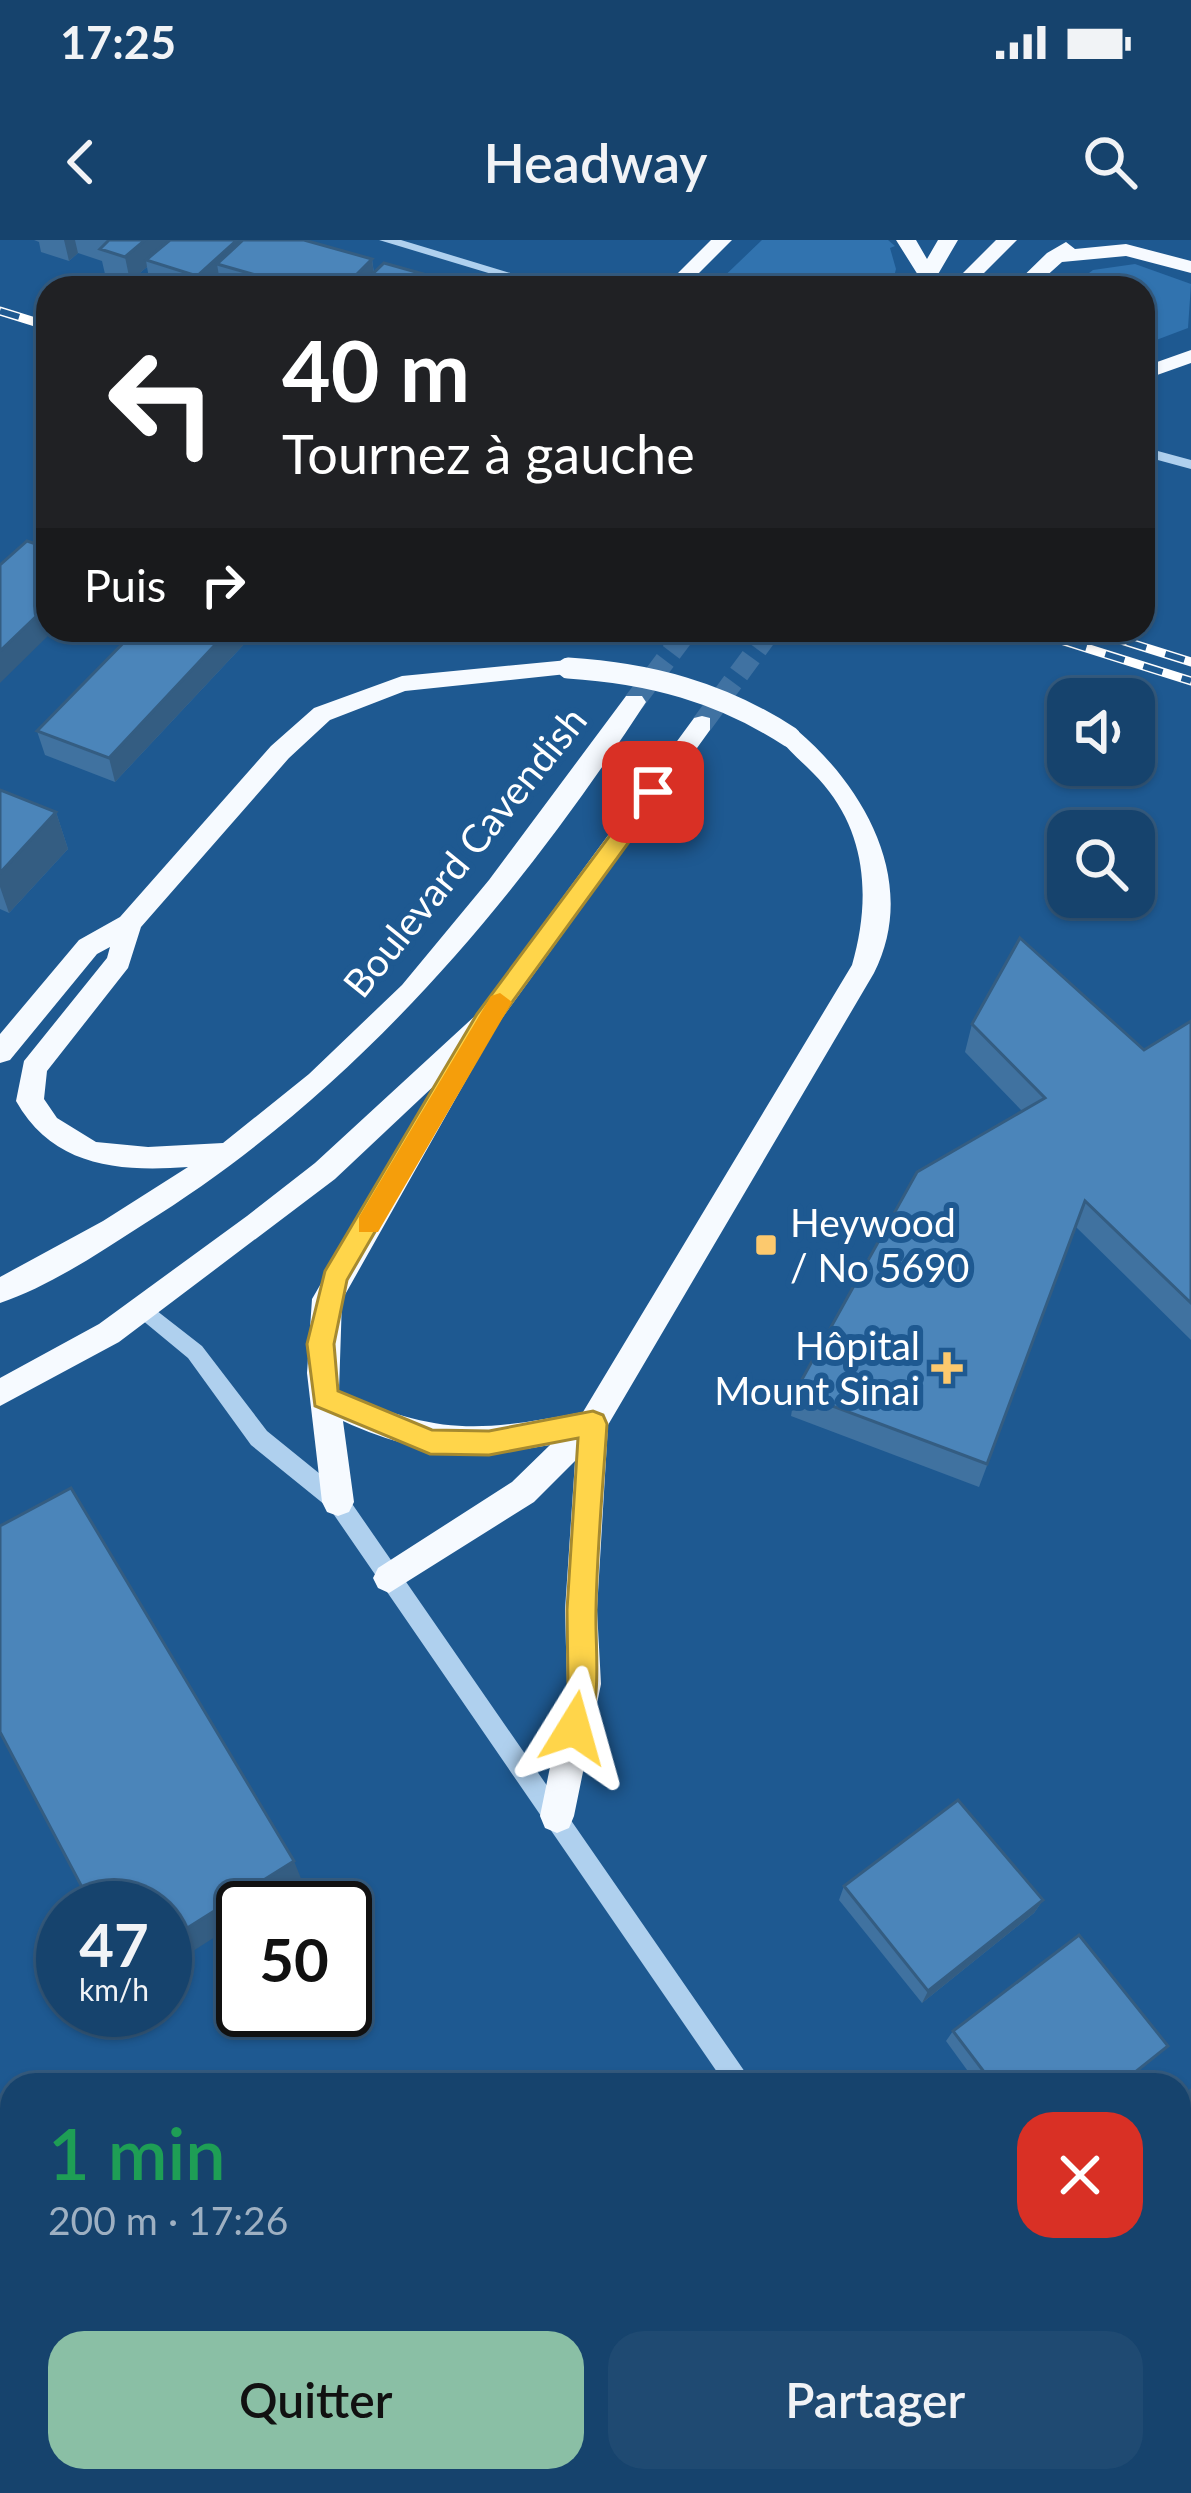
<!DOCTYPE html>
<html lang="fr">
<head>
<meta charset="utf-8">
<style>
  :root { --surface:#16436d; --page:#1f4a72; --text:#f1f3f6; --muted:#9eb0c2; --line:#355c80; --accent:#8abfa5 }
  body { margin:0; font-family:Lato,sans-serif; background:var(--page); color:var(--text); height:100vh; display:flex; flex-direction:column; font-size:45px; white-space:nowrap }
  * { box-sizing:border-box; margin:0 }
  p { font-size:39px; color:var(--muted) }
  .icon { flex:none; width:66px; height:66px; fill:none; stroke:currentColor; stroke-width:2; stroke-linecap:round; stroke-linejoin:round }
  .map { position:relative; flex:1; overflow:hidden }
  .panel { position:absolute; left:0px; top:1833px; width:1191px; height:420px; display:flex; flex-direction:column; background:var(--surface); border-radius:36px 36px 0 0; box-shadow:0 3px 9px #0004,0 0 0 3px var(--line) }
  .panel>* { flex:none }
  .top-card { position:absolute; left:36px; top:36px; width:1119px; height:366px; border-radius:36px; box-shadow:0 3px 9px #0004,0 0 0 3px var(--line); background:#202124; color:#fff; overflow:hidden }
  .controls { position:absolute; left:1047px; top:438px; display:grid; gap:24px }
  .controls a { display:grid; place-items:center; width:108px; height:108px; border-radius:24px; background:var(--surface); box-shadow:0 3px 9px #0004,0 0 0 3px var(--line); font-size:60px }
  .speed { position:absolute; left:36px; top:1641px; display:flex; gap:24px; font-size:60px; font-weight:700; text-align:center }
  .speed>* { display:grid; place-content:center; width:156px; height:156px; border-radius:50%; background:var(--surface); box-shadow:0 3px 9px #0004,0 0 0 3px var(--line); line-height:1 }
  .speed small { font-size:30px; font-weight:400 }
  .speed .limit { border:6px solid #111; border-radius:18px; background:#fff; color:#111 }
  .pin { position:absolute; display:grid; place-items:center; width:102px; height:102px; color:#fff; margin:-51px; border-radius:24px; box-shadow:0 6px 18px #0006 }
  .me { position:absolute; width:132px; margin:-66px; rotate:8deg; stroke-linejoin:round; filter:drop-shadow(0 0 9px #0008) }
  .turn { display:flex; align-items:center; gap:42px; height:252px; padding:0 48px; font-size:54px }
  .turn .icon { width:156px; height:156px; stroke-width:2.5 }
  .turn b { display:block; font-size:84px; line-height:102px }
  .then { display:flex; align-items:center; height:114px; padding:0 48px; background:#0003; gap:24px; font-size:45px }
  .round { display:grid; place-items:center; flex:none; width:126px; height:126px; border-radius:36px; background:var(--page) }
  .overview { display:flex; align-items:center; justify-content:space-between; height:204px; padding:0 48px }
  h1 { font-size:72px; font-weight:600; line-height:90px; color:#1e9e55 }
  .button { display:flex; gap:24px; margin-top:auto; padding:24px 48px }
  .button a { flex:1; height:138px; border-radius:36px; background:var(--accent); color:#111; font-size:48px; font-weight:600; line-height:138px; text-align:center }
  .button a+a { background:var(--page); color:var(--text) }
  .status { display:flex; justify-content:space-between; align-items:center; height:84px; padding:0 60px; background:var(--surface); direction:ltr }
  .status svg { height:33px; fill:currentColor }
  header { display:flex; justify-content:space-between; align-items:center; height:156px; padding:0 48px; background:var(--surface); font-size:54px; font-weight:600 }
  .map>svg:first-child { display:block }
</style>
</head>
<body>
<div class="status"><b>17:25</b><svg viewBox="0 0 49 12"><path d="M0 12V9h3v3zM5 12V6h3v6zM10 12V3h3v9zM15 12V0h3v12zM26 1h20v11H26zM47 4h2v5h-2z"/></svg></div>
<header><svg class="icon" aria-label="back" viewBox="0 0 24 24"><path d="M15 5l-7 7 7 7"/></svg>Headway<svg class="icon" aria-label="search" viewBox="0 0 24 24"><circle cx="10" cy="10" r="6"/><path d="M15 15l6 6"/></svg></header>
<div class="map">
<svg width="1191" height="2253" viewBox="0 0 1191 2253">
  <rect width="100%" height="100%" fill="#1e5991"/>
  <path fill="#3173af" d="M762,0h126l7,6 -5,2 6,21 -5,19h-179z
    M1135,24l56,20 -3,44 -45,17v-57h-74l24,-18z"/>
  <g fill="none" stroke-linecap="round" stroke-linejoin="round">
    <path stroke="#4072a2" stroke-width="21" stroke-dasharray="21 10" stroke-linecap="butt" d="M634,462l54,-72
      M702,484l69,-94"/>
    <path fill="#afd0ee" fill-rule="evenodd" d="M379,0h22l159,48h-22z
      M1143,207l48,13v9l-48,-13z
      M143,1060l59,46 65,85 79,64 408,590h-28l-396,-576 -79,-64 -63,-87 -52,-43 -3,-6 3,-6z
      M1002,2241h32l5,12h-32z"/>
    <path fill="#f6faff" fill-rule="evenodd" d="M711,0h21l-48,48h-21z
      M896,0h20l11,19 11,-19h20l-28,48h-20l8,-13z
      M996,0h21l-48,48h-21z
      M1066,2l9,7 51,-5 65,17v12l-65,-17 -64,6 -29,26h-22l36,-35z
      M1191,110v13l-48,17v-13z
      M568,420l12,8 -4,5 -171,18 -75,29 -41,38 -148,169 -13,41 -81,103 -3,28 13,19 39,24 52,5 75,-4 86,-69 93,-89 87,-105 137,-184h16l4,6c-135,206 -293,392 -502,522 -45,29 -94,62 -144,79v-26l103,-56 85,-54c-69,5 -135,0 -172,-66l8,-40 83,-103 3,-11 -13,7 -87,106 -10,3v-29l79,-94 41,-23 151,-171 43,-38 88,-32z
      M702,476l8,2v12l-215,298 -15,15 3,7 -141,250 -3,91c98,45 141,41 244,21l269,-447c18,-62 16,-128 -28,-180 -14,-17 -33,-31 -46,-48l4,-6h16c68,58 121,153 76,242l-266,452 -11,185 4,74 -27,132 -5,12 -12,5 -12,-5 -5,-12 27,-132 -2,-74 10,-149 -41,41 -145,91 -11,-5 -5,-10 5,-10 134,-86 38,-37c-76,14 -136,9 -207,-24l11,81 -5,10 -11,4 -11,-4 -5,-10 -15,-129 5,-74 125,-216 -102,96 -216,163 -119,64v-28l99,-54 148,-108 68,-53 162,-149 217,-296z"/>
    <defs>
      <path id="rail" d="M0,71l48,15
        M1029,390l162,51
        M1089,390l102,32"/>
    </defs>
    <use href="#rail" stroke="#fff" stroke-width="9"/>
    <use href="#rail" stroke="#1e5991" stroke-width="6" stroke-dasharray="20" stroke-linecap="butt"/>
    <path stroke="#f6faff" stroke-width="21" d="M568,428c81,5 153,24 222,69"/>
  </g>
  <path fill="#4072a0" d="M34,0h270l68,19 2,14 99,15h-252l-2,-12 -13,12h-22l-35,-10 -2,-11 -17,14 -25,-7 -3,-13 -24,-8 -9,8 -28,-9 -2,-10z
    M136,390h110l2,10 -133,142 -70,-27 -8,-24z
    M0,550l56,22 12,37 -59,64 -9,-4z
    M1191,781v319l-115,-113 -97,260 -188,-71 4,-24 227,-281 -57,-59 7,-28 172,26z
    M844,1646l199,14 -9,13 -112,90 -83,-103z
    M953,1791l215,15 -47,39h-143l-32,-44z
    M1191,2145v58l-12,-14v-32z"/>
  <path fill="#345d82" d="M64,0h11l3,13 -9,8z
    M145,0h34l-33,20 1,7 -17,14 -5,-24z
    M237,0h7l-27,24 2,12 -13,12h-7l-2,-12z
    M372,19l3,25 -5,4h-27z
    M48,365v25h6l-54,53v-32z
    M229,390h17l2,10 -133,142 -6,-24z
    M56,572l12,37 -59,64 -9,-26v-14z
    M294,1621l8,20 -41,27h-18v11l-78,50v-27z
    M1043,1660l-9,13 -112,90 6,-12z
    M239,2241h16l-15,12h-16z"/>
  <path fill="#4b85ba" stroke="#345d82" stroke-width="3" d="M109,0h36l-20,17 -25,-8z
    M170,0h67l-40,36 -51,-16z
    M243,0h61l68,19 -29,29h-42l-84,-24z
    M384,23l89,25h-115z
    M27,301l21,7v57l-48,46v-86z
    M136,390h93l-120,128 -72,-27z
    M0,550l56,22 -56,61z
    M1020,698l124,112 47,-29v282l-106,-102 -98,263 -192,-72 122,-220 128,-74 -73,-74z
    M71,1248l223,373 -129,81v-34h-72l-93,-176v-206z
    M958,1560l85,100 -115,91 -84,-105z
    M1079,1695l89,111 -49,39h-125l-41,-54z
    M1191,1850v204l-12,11v-206z
    M12,2115v126h227l-15,12h-224v-130z
    M1191,2154v30l-12,-14v-4z
    M528,2241h219l-15,12h-196z"/>
  <path fill="#ffd54a" stroke="#a68a30" stroke-width="3" d="M653,545l8,2v11l-167,229 -147,253 -13,64 4,47 94,39 57,1 104,-20 10,4 4,9c-4,61 -10,124 -11,186 -1,43 7,87 -11,128l-11,4 -10,-4 -5,-10 9,-44 -1,-74 11,-172 -89,17 -59,-1 -115,-48 -8,-62 18,-73 152,-257 169,-227z"/>
  <path fill="#f59e0b" d="M500,753l12,9 -134,230h-19v-15l132,-221z"/>
  <g fill="#fcc96e" stroke="#1e5991" stroke-width="4.5">
    <rect x="754" y="993" width="24" height="24" rx="6"/>
    <path d="M941 1110h12v12h12v12h-12v12h-12v-12h-12v-12h12z"/>
  </g>
  <g text-anchor="middle" stroke-width="12" stroke-linejoin="round" paint-order="stroke">
    <g font-size="39" fill="#fff" stroke="#1e5991">
      <text transform="translate(465 612) rotate(-51)" y="14">Boulevard Cavendish</text>
    </g>
    <g font-size="39" fill="#fff" stroke="#1e5991" text-anchor="start">
      <text x="790" y="997">Heywood<tspan x="790" dy="45">/ No 5690</tspan></text>
      <text x="920" y="1120" text-anchor="end">Hôpital<tspan x="920" dy="45">Mount Sinai</tspan></text>
    </g>
  </g>
</svg>
<div class="controls">
<a><svg class="icon" aria-label="sound" viewBox="0 0 24 24"><path d="M4 9h4l5-4v14l-5-4H4zM17 9q2 3 0 6"/></svg></a>
<a><svg class="icon" aria-label="search" viewBox="0 0 24 24"><circle cx="10" cy="10" r="6"/><path d="M15 15l6 6"/></svg></a>
</div>
<div class="speed"><div>47<small>km/h</small></div><div class="limit">50</div></div>
<div class="pin" style="left:653px;top:552px;background:#d93025"><svg class="icon" aria-label="arrive" viewBox="0 0 24 24"><path d="M6 21V4h12l-3 4 3 4H6"/></svg></div>
<svg class="me" style="left:574px;top:1488px" viewBox="-20 -20 40 40"><path d="M0-17L14 15 0 8-14 15z" fill="#ffd54a" stroke="#fff" stroke-width="4"/></svg>
<div class="top-card">
<div class="turn"><svg class="icon" aria-label="left" viewBox="0 0 24 24"><path d="M17 20v-9H6M10 6l-5 5 5 5"/></svg><div><b>40 m</b>Tournez à gauche</div></div>
<div class="then">Puis<svg class="icon" aria-label="right" viewBox="0 0 24 24"><path d="M7 20v-9h11M14 6l5 5-5 5"/></svg></div>
</div>
<section class="panel">
<div class="overview"><div><h1>1 min</h1><p>200 m · 17:26</p></div><a class="round" style="background:#d93025;color:#fff"><svg class="icon" aria-label="close" viewBox="0 0 24 24"><path d="M6 6l12 12M18 6L6 18"/></svg></a></div>
<div class="button"><a>Quitter</a><a>Partager</a></div>
</section>
</div>
</body>
</html>
